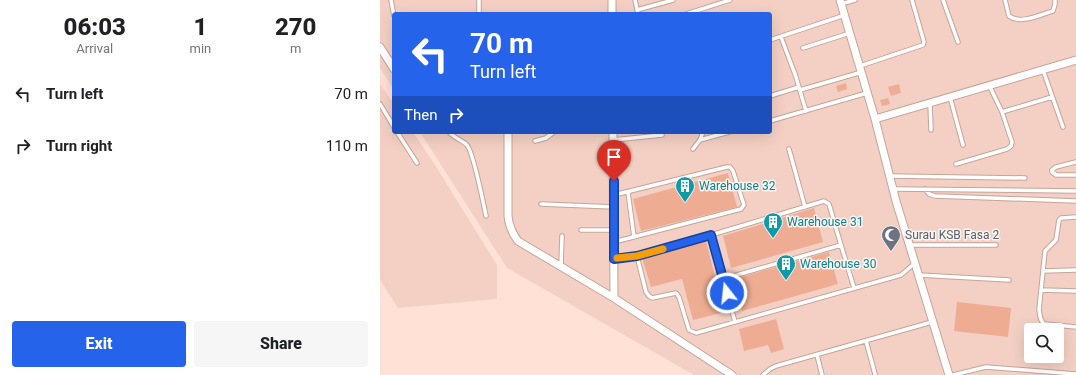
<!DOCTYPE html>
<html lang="en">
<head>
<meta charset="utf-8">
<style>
  :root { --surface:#fff; --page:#f6f6f6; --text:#202124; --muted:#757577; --accent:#2563eb }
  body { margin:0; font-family:Roboto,sans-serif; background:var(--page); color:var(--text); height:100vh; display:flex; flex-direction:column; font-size:15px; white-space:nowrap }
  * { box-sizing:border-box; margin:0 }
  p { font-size:13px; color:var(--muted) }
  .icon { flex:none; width:22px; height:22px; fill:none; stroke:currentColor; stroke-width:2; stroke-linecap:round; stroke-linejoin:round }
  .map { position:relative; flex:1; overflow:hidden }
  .panel { display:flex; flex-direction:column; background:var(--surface); width:380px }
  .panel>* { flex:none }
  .top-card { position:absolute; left:12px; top:12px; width:380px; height:122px; border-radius:4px; box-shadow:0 4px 16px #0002; background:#2563eb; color:#fff; overflow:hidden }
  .buttons { position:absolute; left:644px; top:323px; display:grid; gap:8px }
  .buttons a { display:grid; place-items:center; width:40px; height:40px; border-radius:4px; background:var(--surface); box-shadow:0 4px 16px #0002; font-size:20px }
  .pin { position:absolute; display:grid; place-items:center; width:34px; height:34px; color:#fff; margin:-41px -17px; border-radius:50% 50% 50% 0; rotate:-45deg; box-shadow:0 0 4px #0007 }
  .pin .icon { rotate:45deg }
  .me { position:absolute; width:44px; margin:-22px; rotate:344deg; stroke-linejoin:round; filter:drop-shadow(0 0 3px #0008) }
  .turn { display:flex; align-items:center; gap:14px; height:84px; padding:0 12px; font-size:18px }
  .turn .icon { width:52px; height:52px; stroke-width:2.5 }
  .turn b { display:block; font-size:28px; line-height:34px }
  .then { display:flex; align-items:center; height:38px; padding:0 12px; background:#0003; gap:8px; font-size:15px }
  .eta { display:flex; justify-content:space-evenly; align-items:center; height:68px; text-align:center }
  .eta b { font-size:24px; font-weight:800; line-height:28px }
  .button { display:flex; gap:8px; margin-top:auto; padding:8px 12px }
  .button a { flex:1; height:46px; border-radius:4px; background:var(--accent); color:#fff; font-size:16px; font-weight:800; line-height:46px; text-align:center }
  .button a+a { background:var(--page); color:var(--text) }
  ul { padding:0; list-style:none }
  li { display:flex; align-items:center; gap:12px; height:52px; padding:0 12px }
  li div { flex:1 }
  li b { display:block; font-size:15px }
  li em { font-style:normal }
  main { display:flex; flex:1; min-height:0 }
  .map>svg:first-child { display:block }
</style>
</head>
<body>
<main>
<section class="panel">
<div class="eta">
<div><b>06:03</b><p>Arrival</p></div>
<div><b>1</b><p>min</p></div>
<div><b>270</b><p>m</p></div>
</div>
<ul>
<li><svg class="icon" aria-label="left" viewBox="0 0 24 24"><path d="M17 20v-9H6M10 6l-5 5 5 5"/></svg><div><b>Turn left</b></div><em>70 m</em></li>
<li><svg class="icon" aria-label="right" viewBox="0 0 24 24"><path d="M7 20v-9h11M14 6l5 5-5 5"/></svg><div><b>Turn right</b></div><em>110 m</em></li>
</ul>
<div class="button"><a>Exit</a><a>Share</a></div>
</section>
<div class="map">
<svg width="696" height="375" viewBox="0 0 696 375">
  <rect width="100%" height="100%" fill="#ffe1d6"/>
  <path fill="#f3d0c3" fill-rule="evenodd" d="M0,0h696v375h-382l-187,-107 -87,-136h350v-118h-376v76l-14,-22zM651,330h26v26h-26z
    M0,84l14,20v28h19l22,33 62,100v34l-99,9 -18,-28z"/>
  <path fill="#eeac93" d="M466,83l1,6 -9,3 -2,-6z
    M519,84l2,9 -10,3 -3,-9z
    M508,98l2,6 -8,2 -2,-6z
    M348,173l9,34 -96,24 -8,-32z
    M434,208l9,34 -92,26 -8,-32z
    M326,241l18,71 -31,8 -11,-41 -31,8 -9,-29z
    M449,252l9,32 -96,27 -8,-32z
    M577,302l54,6 -3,29 -54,-6z
    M396,319l8,30 -13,4 -3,-8 -24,6 -5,-22z"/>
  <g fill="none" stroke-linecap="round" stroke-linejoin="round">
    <defs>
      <path id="lane" d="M11,0l3,16
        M99,0v14
        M255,0l3,14
        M563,0l15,42
        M625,0l4,16c12,9 32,-2 44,-5l2,-7v-4
        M461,4l14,-4
        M257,10l36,-10
        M306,14l44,-14
        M401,37l9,24 5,13 11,37
        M390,40l75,-25
        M423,48l47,-15
        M480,66l63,-21 1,-3 -12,-42
        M663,70l20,57
        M420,90l62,-18
        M390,96l29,-9
        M570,97l13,48
        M550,103l1,27
        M0,104l14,23
        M622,112l50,-15
        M390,121l97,-28
        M17,132l20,31
        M69,132c5,6 13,8 18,13 7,9 16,57 19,71
        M233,140l49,-5
        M320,140l29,-8
        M155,141l11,-3 8,-6
        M313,149l7,-9 3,-8
        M409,149l16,58
        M696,162l-20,5 -4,3v2l4,3h20
        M576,164l51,-15 4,-3 1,-4 -10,-30 -13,-27
        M510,176l135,2
        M513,189l183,2
        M545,189l4,5 6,2 141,5
        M248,192l6,45
        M234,195l113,-28h3l3,4 11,34 -3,4 -127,33
        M161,204l73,3
        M696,217l-15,1 -2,2 -3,20 -11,11 -6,59c1,5 1,12 6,14l31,3
        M201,230h33
        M331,235l113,-34 5,3 12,41
        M529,245h87
        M257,256l9,36 3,4 3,2 24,-5 3,4 10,33 7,3 205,-58 14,-12
        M234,259l23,-3 74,-21 12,44 118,-34 13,43
        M181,266l1,-30
        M663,271l33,-1
        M539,275l90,5
        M343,279l12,43
        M661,290l35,1
        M486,341l9,33
        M437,355l5,20
        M383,375l7,-6 6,-3 156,-44
        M573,375l33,-8 90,7"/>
      <path id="street" d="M232,0v14
        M460,0l35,119 21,82 53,174
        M0,47l14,22
        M495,119l201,-59
        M128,132v84c1,10 4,17 10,25l96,57 118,77
        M233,132l1,166"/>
    </defs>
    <use href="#lane" stroke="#c6a497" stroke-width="5.5"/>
    <use href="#street" stroke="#c6a497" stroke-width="9"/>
    <use href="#lane" stroke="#fff" stroke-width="3.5"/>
    <use href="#street" stroke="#fff" stroke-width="7"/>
  </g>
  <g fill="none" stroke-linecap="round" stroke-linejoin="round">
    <defs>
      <path id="route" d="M234,181v78l23,-3 74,-21 16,58"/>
    </defs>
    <use href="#route" stroke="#184099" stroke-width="10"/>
    <use href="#route" stroke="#2563eb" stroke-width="7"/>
    <path stroke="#f59e0b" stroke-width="7" d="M237,258l20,-2 26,-7"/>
  </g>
  <defs>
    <symbol id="building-pin" viewBox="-11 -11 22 30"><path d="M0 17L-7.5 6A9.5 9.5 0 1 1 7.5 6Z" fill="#0f9aa8" stroke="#fbf4f1"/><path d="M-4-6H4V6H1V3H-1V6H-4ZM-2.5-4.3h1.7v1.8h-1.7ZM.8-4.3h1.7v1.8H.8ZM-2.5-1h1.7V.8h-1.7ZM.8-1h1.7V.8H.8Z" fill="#fff"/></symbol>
    <symbol id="mosque-pin" viewBox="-11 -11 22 30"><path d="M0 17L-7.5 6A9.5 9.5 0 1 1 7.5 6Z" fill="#6b7280" stroke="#fbf4f1"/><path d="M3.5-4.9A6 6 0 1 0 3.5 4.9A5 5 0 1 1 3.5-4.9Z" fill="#fff"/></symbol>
  </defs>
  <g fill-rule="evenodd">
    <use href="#building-pin" x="294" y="175" width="22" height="30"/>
    <use href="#building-pin" x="382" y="211" width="22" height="30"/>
    <use href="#mosque-pin" x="500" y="224" width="22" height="30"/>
    <use href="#building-pin" x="395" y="253" width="22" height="30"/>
  </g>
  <g text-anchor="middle" stroke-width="3" stroke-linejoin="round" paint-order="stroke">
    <g font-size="12" fill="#0d838f" stroke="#fbf4f1" text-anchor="start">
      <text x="319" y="190">Warehouse 32</text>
      <text x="407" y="226">Warehouse 31</text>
      <text x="420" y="268">Warehouse 30</text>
    </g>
    <g font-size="12" fill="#5b616d" stroke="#fbf4f1" text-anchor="start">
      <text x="525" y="239">Surau KSB Fasa 2</text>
    </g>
  </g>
</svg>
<div class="buttons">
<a><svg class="icon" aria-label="search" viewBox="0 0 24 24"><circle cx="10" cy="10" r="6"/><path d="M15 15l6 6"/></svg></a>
</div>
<div class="pin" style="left:234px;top:181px;background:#d93025"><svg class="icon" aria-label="arrive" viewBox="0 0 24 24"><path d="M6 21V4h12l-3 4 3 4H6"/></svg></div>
<svg class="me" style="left:347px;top:293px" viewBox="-20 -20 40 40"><circle r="17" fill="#2563eb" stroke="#fff" stroke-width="3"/><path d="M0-11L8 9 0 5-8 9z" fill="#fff"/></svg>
<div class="top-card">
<div class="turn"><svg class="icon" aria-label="left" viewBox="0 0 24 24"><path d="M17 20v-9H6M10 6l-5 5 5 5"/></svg><div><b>70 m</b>Turn left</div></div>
<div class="then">Then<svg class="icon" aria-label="right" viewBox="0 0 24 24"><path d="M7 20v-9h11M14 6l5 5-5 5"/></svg></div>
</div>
</div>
</main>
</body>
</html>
